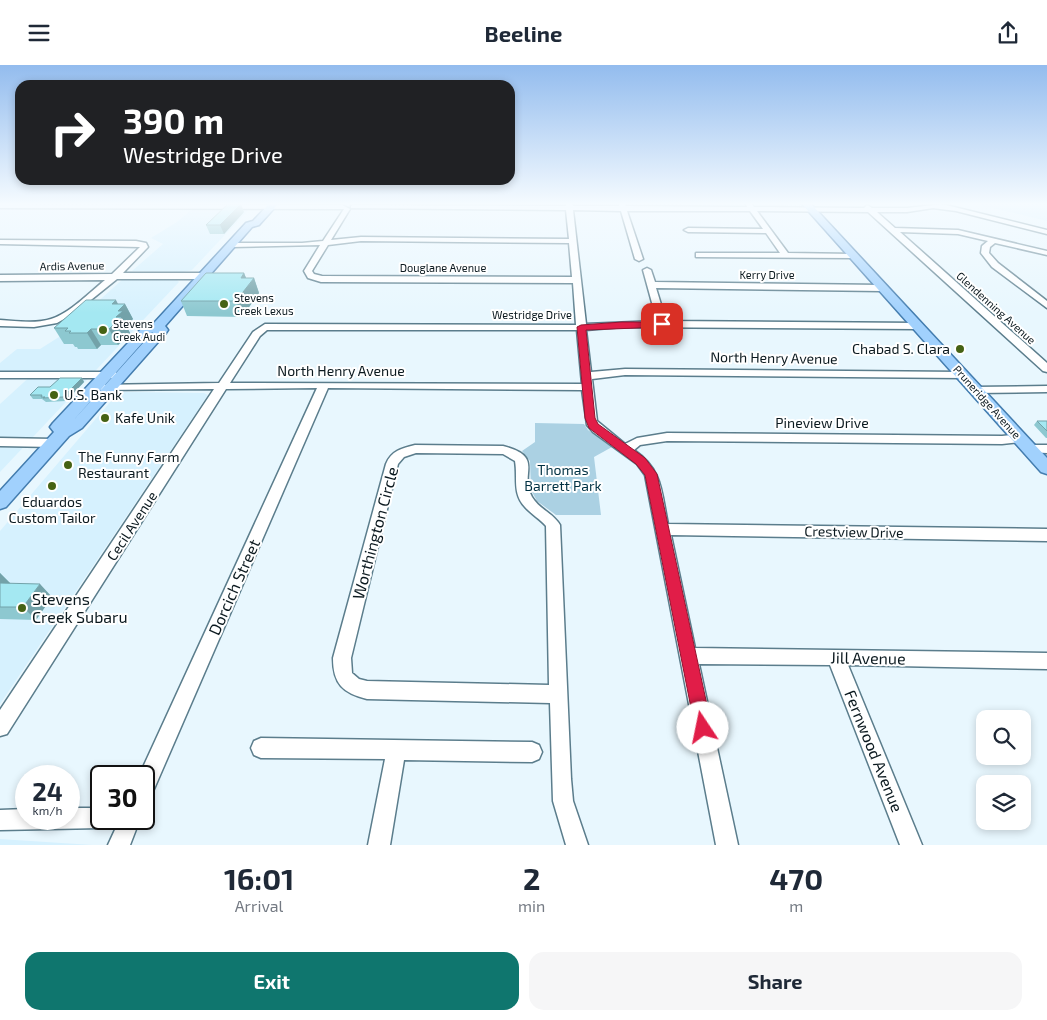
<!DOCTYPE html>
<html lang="en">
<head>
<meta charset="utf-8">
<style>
  :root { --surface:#fff; --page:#f6f6f7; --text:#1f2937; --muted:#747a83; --accent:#0f766e }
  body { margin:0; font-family:"Exo 2",sans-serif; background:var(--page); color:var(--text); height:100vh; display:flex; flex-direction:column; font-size:19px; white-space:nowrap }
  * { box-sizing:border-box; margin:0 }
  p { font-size:16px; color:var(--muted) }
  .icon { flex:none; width:28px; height:28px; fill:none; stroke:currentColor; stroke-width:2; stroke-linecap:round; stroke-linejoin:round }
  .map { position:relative; height:780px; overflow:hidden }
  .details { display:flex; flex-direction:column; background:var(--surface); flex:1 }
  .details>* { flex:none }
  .top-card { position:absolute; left:15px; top:15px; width:500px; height:105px; border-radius:15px; box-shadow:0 2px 8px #0003; background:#202124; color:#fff; overflow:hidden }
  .buttons { position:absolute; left:976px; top:645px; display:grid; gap:10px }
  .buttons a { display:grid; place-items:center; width:55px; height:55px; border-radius:10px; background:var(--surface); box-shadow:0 2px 8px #0003; font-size:25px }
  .speed { position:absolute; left:15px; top:700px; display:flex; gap:10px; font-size:25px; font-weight:700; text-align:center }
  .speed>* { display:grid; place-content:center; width:65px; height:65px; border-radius:50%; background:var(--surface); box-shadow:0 2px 8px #0003; line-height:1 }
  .speed small { font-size:12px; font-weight:400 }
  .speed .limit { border:2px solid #111; border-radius:8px; background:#fff; color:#111 }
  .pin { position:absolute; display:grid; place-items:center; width:42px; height:42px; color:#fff; margin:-21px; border-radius:10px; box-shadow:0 2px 8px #0006 }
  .me { position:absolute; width:55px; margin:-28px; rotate:349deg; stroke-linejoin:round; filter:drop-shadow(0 0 4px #0008) }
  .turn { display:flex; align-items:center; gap:18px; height:105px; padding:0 25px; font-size:22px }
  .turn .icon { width:65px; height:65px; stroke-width:2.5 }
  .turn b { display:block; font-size:35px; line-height:42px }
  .eta { display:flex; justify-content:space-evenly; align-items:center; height:85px; text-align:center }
  .eta b { font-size:30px; font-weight:700; line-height:35px }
  .button { display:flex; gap:10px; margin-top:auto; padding:10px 25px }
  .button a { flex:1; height:58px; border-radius:15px; background:var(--accent); color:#fff; font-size:20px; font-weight:700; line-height:58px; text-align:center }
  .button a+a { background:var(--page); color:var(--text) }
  header { display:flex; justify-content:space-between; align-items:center; height:65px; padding:0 25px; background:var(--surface); font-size:22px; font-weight:700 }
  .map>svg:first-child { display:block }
</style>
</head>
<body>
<header><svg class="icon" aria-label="menu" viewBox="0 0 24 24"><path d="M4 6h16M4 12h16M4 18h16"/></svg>Beeline<svg class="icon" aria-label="share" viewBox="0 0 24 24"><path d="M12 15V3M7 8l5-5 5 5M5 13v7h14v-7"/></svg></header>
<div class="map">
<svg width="1047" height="780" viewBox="0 0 1047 780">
  <rect width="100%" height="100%" fill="#e8f7fe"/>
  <path fill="#d6f1fe" d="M186,139h68l-62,66 -9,2 -51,-1 31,-27 -12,-6 26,-16 19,-16 -12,-1z
    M1047,139v17l-67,-16v-1z
    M123,214h53l3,3 -179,190v-68l35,-32 -35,-1v-8l17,-14h23l19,-12 2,-12 21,-9z
    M122,327l82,1 4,2 -208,309v-173l117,-137z
    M0,774l92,6h-92z"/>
  <path fill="#abd1e3" d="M535,358l49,1 4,6 24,17 -18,10 7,58h-45l-19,-14 -6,-11 -1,-29 -8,-10 13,-9z"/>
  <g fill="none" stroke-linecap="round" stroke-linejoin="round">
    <defs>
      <path id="minor" d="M0,139l342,1 8,4 -19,31 30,-3 208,2 -3,-29 -215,-2v-2l2,-1 213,1v-2h6l1,2h46v-2h6l1,2 121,1 -1,-3h6l2,3 110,1 3,-3 5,3h35l35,-4 105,26v4l-91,-23 -23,-3 -26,4h-30l18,16 63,2 89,21v4l-52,-12 -5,4 -1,6 9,10 49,38v7l-55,-41 -11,-14 1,-7 6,-5 -30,-7 -58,-2 147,131v9l-4,-1 -175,-159 -111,-1 31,42 66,1 4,2 -4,2 -158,-1v-4h84l-14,-20 -78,-1 -4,-2 4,-2 75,1 -13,-18h-123l16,48 -4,2 -4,-2 -14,-48 -48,-1 13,114 71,-3 -14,-51 4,-2 4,2 4,12 227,3 4,3 -4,3 -226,-3 10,33 252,2 5,3 -5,3 -296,-2 -36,3 5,42 34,-3 337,3 5,3 -5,3 -337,-3 -33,4 5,42 28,23 12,-6 30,-5 335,3 18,-2 6,4 -6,4 -18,2 -335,-3 -27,4 -6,5c29,20 27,41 34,74l379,5v12l-376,-6 24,113 352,5v16l-199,-4 74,180h-22l-70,-180 -131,-1 39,181h-22l-71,-370 -8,-11 -44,-32 -6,-7 -5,-35 -254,-2 -177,408 -7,3v-23h-5l178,-388 -91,1 -219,345 -7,2v-26l214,-321 -112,1 -4,-1 -1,-2 1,-2 121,-2 34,-51 12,-8 311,1 -3,-42 -252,-1 -13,-4 -4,-7 16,-26 -89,2 -4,-2 4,-2h71l21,-2 21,-32 -344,-1zM361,176l208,2 3,34 -250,-1 -8,-2 -2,-3 16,-26zM267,265h310l5,54 -352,-1 30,-47z
        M0,175l136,1 10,2 2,4 -25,26h80l4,3 -4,3h-86l-41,33 -19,11 -23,4 -34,-1v-6c16,1 35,4 51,-1 19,-6 38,-26 54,-39l-105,1v-6l112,-1 28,-27 -140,-3z
        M0,307h115l5,3 -5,3h-115z
        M1047,321v6l-72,1 -6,-3 6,-3z
        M0,373l53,1 6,4 -6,4 -53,-1z
        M415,380l88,1c43,11 15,27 29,51 7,12 21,16 28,28l11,254 2,22 15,44h-22l-13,-44 -3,-98 -183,-4c-24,-6 -34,-15 -34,-41l53,-194c5,-13 16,-16 29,-19zM416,388l87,1 12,7c3,17 -3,32 10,46 6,7 15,12 21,19l3,159 -182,-4 -8,-2 -7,-6 -1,-15 47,-194 6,-7z
        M1030,380h17v8l-21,-1 -2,-3 2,-3z
        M261,673l271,4 7,3 3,7 -3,7 -7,3 -128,-2 -14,85h-22l17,-86 -124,-1 -7,-3 -3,-7 3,-7z
        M69,743h32v11h10l-3,6 -7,3 -101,2v-20l26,-1v10h43z
        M120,754h20l-10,26h-22z"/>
      <path id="major" d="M269,139h9l-19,21 -7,2 -87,99 3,4 -2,3 -84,95 -13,8 -63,71 -6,2v-18l54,-59 -4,-5 3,-4 90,-96 11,-4 92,-100 7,-2zM153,267l-81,90 79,-89z
        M802,139h9l236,254v16l-6,-2z"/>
    </defs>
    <use href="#minor" stroke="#5b7d8c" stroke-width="3"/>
    <use href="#major" stroke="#447daf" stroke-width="3"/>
    <use href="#minor" fill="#fff" fill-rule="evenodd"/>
    <use href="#major" fill="#a1d1fd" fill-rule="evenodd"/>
  </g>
  <path fill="#8dc8d0" d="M244,147l-20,22h-14l-4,-9z
    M244,208l2,5h8l5,15 -17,24 -55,-1 -6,-15z
    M118,239h7l8,15 -4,4 2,4 -3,2 2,4 -12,12h-17l-4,4h-19l-1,-2h-2l-2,-3h-9l-10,-16z
    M82,313l2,4 -18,19 -20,1 -4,-3h-9l-3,-4 20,-8z
    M1037,356h10v17h-1l-12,-13z
    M0,508l11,11 41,13 -16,23 -36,-1z"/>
  <path fill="#73a2a9" d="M241,139l3,8 -20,22 -4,-9z
    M244,208l5,12 5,-7 5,15 -17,24 -6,-16 5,-23z
    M116,235l4,8 5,-4 8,15 -4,4 2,4 -3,2 2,4 -12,12 -9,-16 3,-25z
    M91,264l10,16 -4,4 -10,-16z
    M82,313l2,4 -18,19 -3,-4z
    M0,508l12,12 -12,8z
    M40,519l12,13 -16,23 -13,-13z"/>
  <path fill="#a4e8f2" stroke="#73a2a9" d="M228,139h13l-21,21h-14z
    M206,208h38l-3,5h13l-18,23h-55z
    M86,235h30l-4,4h13l-7,7h5l-7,6h6l-13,12h-18l-4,4h-18l2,-2h-6l3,-3h-14z
    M60,313h22l-19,19 -20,1 2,-1h-4l1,-2h-12l8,-8h12z
    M1037,356h10v10z
    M0,518l40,1 -17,23h-23z"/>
  <linearGradient id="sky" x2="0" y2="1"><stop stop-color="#93bcee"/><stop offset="0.56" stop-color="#f5fbff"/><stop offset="1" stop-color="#f5fbff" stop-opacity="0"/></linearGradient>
  <rect width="1047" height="248" fill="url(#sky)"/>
  <path fill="#e11d48" stroke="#92132f" d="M622,257h40l5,2 -5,3 -76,3 9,88 3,6 47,34 12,16 55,254 -3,6 -6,2 -6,-2 -2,-6 -50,-253 -9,-11 -47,-36 -4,-10 -8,-91 4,-2z"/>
  <g fill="#456214" stroke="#fff" stroke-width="2">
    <circle cx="224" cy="239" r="5"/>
    <circle cx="103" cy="265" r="5"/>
    <circle cx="960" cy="284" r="5"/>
    <circle cx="54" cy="330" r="5"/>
    <circle cx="105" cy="353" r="5"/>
    <circle cx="68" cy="400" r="5"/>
    <circle cx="52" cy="421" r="5"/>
    <circle cx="22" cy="543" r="5"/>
  </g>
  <g text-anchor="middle" stroke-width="4" stroke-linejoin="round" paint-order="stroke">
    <g font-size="11" fill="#0b191f" stroke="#fff">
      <text transform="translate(72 201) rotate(-1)" y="4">Ardis Avenue</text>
      <text x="443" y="207">Douglane Avenue</text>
      <text x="767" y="214">Kerry Drive</text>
      <text transform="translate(996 243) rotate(42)" y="4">Glendenning Avenue</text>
      <text x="532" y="254">Westridge Drive</text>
      <text transform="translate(987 337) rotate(48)" y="4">Pruneridge Avenue</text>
    </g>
    <g font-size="11" fill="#0b191f" stroke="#fff" text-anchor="start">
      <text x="234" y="237">Stevens<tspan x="234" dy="13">Creek Lexus</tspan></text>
      <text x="113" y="263">Stevens<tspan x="113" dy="13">Creek Audi</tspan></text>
    </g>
    <g font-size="14" fill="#0b191f" stroke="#fff" text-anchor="start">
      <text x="950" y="289" text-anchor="end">Chabad S. Clara</text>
      <text x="64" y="335">U.S. Bank</text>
      <text x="115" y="358">Kafe Unik</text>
      <text x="78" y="397">The Funny Farm<tspan x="78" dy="16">Restaurant</tspan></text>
      <text x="52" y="442" text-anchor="middle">Eduardos<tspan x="52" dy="16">Custom Tailor</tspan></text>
    </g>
    <g font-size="14" fill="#0b191f" stroke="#fff">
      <text transform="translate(774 293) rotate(1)" y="5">North Henry Avenue</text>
      <text x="341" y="311">North Henry Avenue</text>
      <text x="822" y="363">Pineview Drive</text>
      <text transform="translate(132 461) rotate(-57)" y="5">Cecil Avenue</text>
      <text transform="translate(854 467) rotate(1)" y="5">Crestview Drive</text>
    </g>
    <g font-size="14" fill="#003143" stroke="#fff">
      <text x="563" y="410">Thomas<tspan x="563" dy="16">Barrett Park</tspan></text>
    </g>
    <g font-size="16" fill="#0b191f" stroke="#fff">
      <text transform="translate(375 468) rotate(-75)" y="6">Worthington Circle</text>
      <text transform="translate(234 522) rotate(-66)" y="6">Dorcich Street</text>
      <text transform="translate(868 593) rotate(1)" y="6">Jill Avenue</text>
      <text transform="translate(874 686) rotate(68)" y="6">Fernwood Avenue</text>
    </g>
    <g font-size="16" fill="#0b191f" stroke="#fff" text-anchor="start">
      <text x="32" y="540">Stevens<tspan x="32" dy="18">Creek Subaru</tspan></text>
    </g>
  </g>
</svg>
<div class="buttons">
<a><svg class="icon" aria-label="search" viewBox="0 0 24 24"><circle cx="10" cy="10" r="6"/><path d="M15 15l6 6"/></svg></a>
<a><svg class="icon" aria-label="layers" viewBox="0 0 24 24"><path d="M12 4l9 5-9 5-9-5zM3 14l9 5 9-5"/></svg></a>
</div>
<div class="speed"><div>24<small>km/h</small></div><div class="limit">30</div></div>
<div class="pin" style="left:662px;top:259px;background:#d93025"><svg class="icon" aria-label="arrive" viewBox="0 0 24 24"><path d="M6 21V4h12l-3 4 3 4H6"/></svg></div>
<svg class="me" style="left:703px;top:663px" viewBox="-20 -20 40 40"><circle r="19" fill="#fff"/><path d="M0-13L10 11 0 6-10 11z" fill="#e11d48"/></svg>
<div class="top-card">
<div class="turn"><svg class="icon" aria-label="right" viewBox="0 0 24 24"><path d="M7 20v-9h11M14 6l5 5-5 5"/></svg><div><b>390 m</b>Westridge Drive</div></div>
</div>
</div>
<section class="details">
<div class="eta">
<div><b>16:01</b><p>Arrival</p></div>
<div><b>2</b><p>min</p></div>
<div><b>470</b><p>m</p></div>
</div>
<div class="button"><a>Exit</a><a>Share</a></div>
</section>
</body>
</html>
